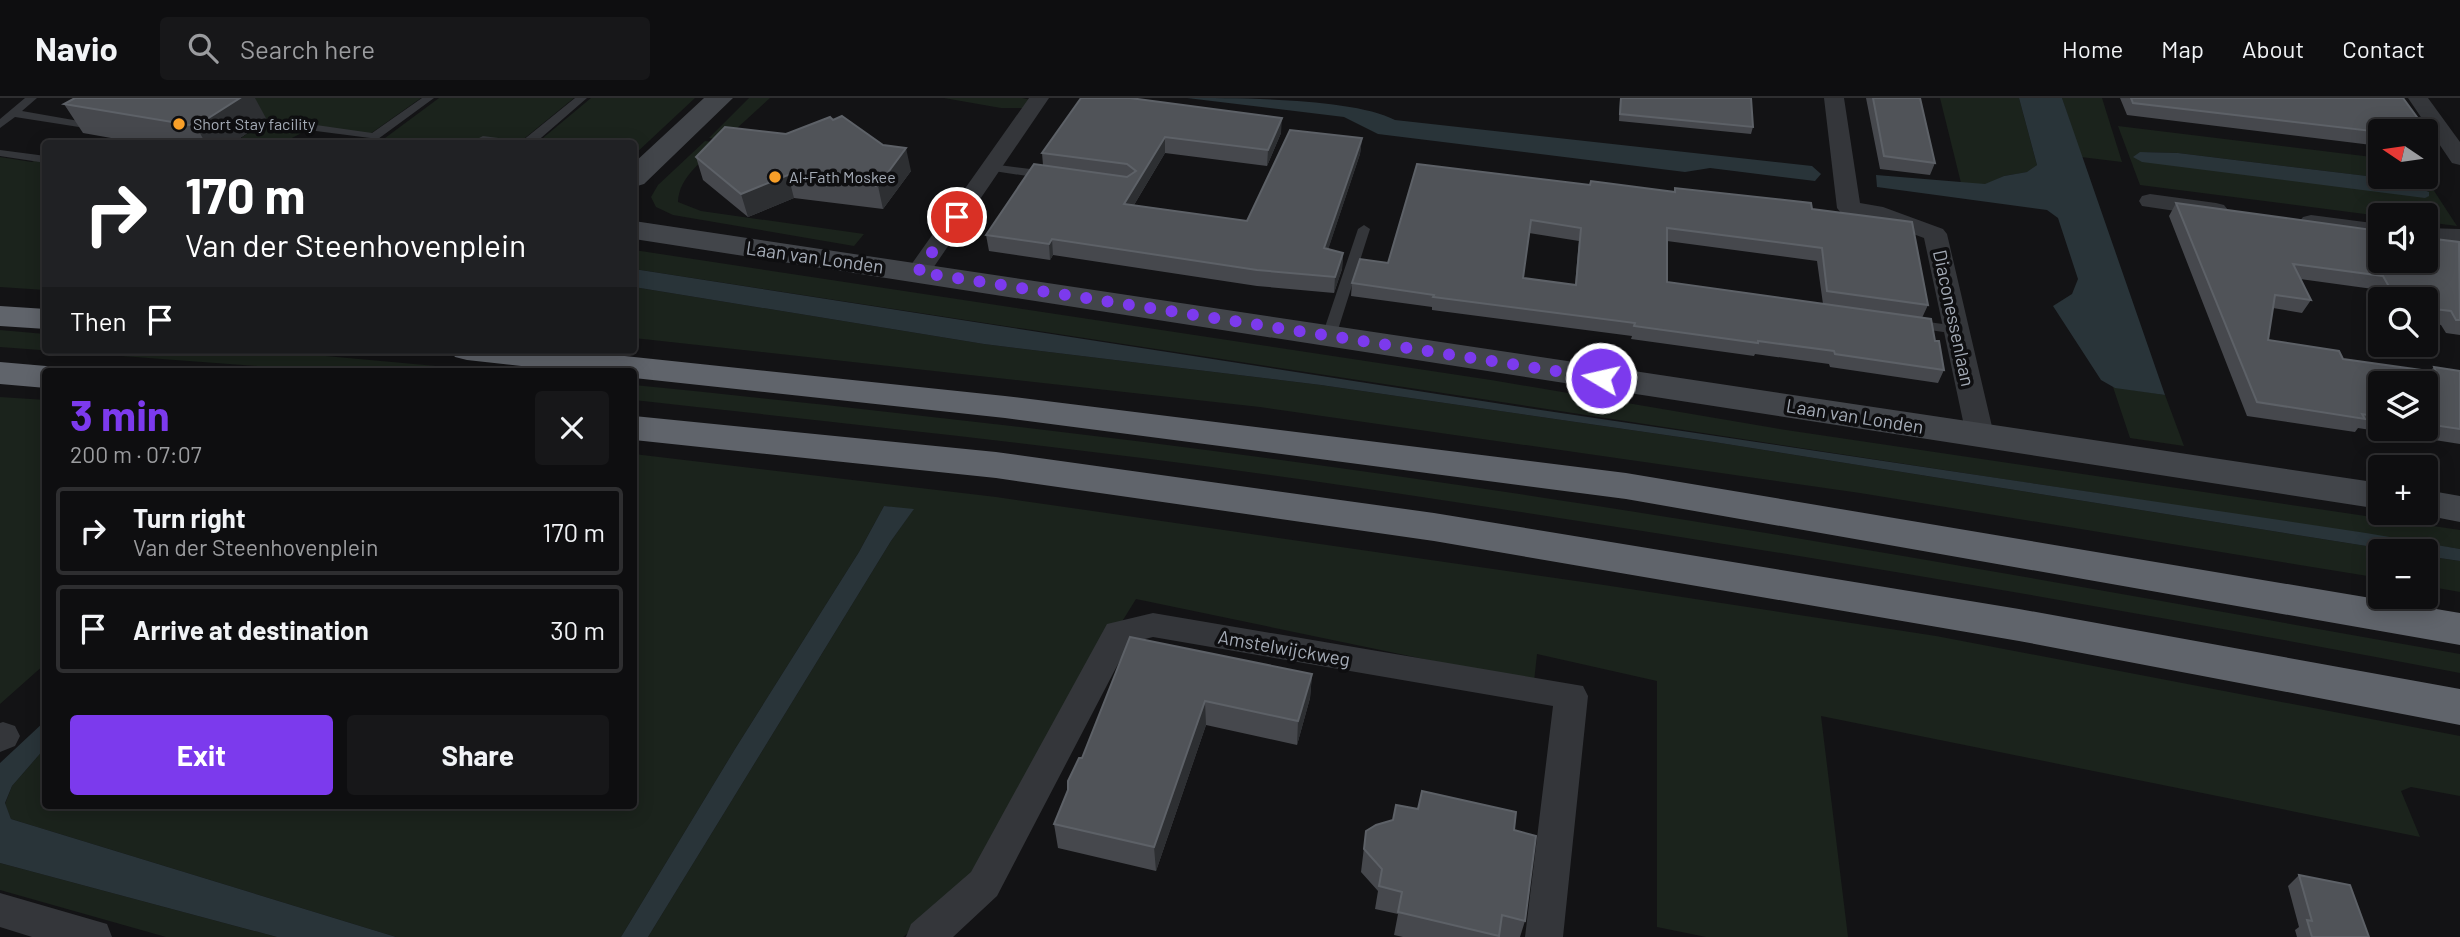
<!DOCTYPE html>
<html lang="en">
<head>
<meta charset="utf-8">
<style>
  :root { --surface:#0e0e10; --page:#171719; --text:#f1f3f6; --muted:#9b9c9f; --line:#2e2e30; --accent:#7c3aed }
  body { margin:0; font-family:Barlow,sans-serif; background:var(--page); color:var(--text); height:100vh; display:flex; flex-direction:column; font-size:26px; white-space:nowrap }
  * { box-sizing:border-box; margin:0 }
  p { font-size:23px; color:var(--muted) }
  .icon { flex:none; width:38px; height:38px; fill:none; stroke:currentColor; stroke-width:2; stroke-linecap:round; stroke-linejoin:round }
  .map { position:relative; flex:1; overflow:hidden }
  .drawer { position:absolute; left:42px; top:270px; width:595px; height:441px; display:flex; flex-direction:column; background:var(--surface); border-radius:7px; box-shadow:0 4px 18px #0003,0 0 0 2px var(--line) }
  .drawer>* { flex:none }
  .hud { position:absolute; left:42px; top:42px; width:595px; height:214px; border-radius:7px; box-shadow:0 4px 18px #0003,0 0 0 2px var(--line); background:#202124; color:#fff; overflow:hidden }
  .needle { width:46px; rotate:283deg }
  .buttons { position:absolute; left:2368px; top:21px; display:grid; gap:14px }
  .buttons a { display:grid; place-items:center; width:70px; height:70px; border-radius:7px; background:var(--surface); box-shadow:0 4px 18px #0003,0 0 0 2px var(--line); font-size:35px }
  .pin { position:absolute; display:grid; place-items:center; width:60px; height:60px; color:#fff; margin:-30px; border:4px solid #fff; border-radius:50%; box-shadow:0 2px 7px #0007 }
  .me { position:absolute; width:77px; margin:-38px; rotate:279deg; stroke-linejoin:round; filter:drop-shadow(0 0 5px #0008) }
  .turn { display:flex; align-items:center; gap:24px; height:147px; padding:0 28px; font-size:32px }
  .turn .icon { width:91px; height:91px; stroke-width:2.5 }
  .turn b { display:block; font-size:49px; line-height:60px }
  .then { display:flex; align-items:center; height:66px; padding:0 28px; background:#0003; gap:14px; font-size:26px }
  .round { display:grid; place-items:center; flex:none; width:74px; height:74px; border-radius:7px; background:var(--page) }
  .headline { display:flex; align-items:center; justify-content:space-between; height:119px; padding:0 28px }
  h1 { font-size:42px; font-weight:700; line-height:52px; color:var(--accent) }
  .action { display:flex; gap:14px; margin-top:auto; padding:14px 28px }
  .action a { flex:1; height:80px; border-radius:7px; background:var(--accent); color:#fff; font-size:28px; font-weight:700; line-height:80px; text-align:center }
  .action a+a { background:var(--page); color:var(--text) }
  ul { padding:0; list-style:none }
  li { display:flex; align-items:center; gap:21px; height:88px; margin:0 14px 10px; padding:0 14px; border:4px solid var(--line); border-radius:7px }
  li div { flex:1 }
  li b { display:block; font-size:26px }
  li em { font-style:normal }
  header { display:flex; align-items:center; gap:42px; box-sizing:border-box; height:98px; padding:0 35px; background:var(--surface); border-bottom:2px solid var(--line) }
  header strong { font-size:33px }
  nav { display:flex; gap:38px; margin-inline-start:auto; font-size:24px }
  .search { width:490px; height:63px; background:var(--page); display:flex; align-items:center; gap:18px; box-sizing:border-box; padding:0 24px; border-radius:7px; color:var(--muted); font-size:26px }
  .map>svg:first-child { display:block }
</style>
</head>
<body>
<header>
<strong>Navio</strong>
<div class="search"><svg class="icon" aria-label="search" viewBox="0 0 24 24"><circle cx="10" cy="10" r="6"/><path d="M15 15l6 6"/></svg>Search here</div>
<nav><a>Home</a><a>Map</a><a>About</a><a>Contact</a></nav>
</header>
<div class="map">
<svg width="2460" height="839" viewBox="0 0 2460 839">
  <rect width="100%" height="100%" fill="#131315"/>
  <path fill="#1b231c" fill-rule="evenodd" d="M179,0h242l-51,36 -55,-8 -25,13 34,5 -90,-1 32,-23z
    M439,0h135l-54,44 1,1 -144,1z
    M591,0h104l-61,57v-11l-97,-1z
    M749,0h21l-46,42 -15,-2z
    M944,0h78l9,2 -6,8h-24z
    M1940,0h79l18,67 -9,7 -24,4 -19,9 -24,-2z
    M2062,0h40l20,64 -41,-5z
    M2118,28l262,32v19h45l32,49 -31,-4v-7l-46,1 -240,-31zM2141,54l37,1 222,27 29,12z
    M705,43l16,2c-17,17 -42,33 -43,59l23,9 163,23 -10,12 -181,-31 -17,-8 -5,-10 7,-12z
    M45,56v136l-45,-3v-130l32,5z
    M634,152l857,130 295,50 674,100v19l-1826,-280z
    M634,189l350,57 337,41 393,57 684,109h-18v27l-520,-85 -600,-86 -626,-69z
    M0,232l45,4 1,16h214l231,21h-166l-325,-24z
    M634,287c319,32 639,70 957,120 291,45 580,98 869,149v19c-383,-73 -768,-137 -1154,-193 -223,-32 -448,-55 -672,-80z
    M2113,289l52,8 19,51 -54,-8z
    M0,299l46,3 -1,264 -45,40z
    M634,356l362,43 608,88 332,51 524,100v60l-49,-9 -10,4 19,46 -599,-121 27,221h-142l-49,-10v-246l-120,-27 -3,28 -398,-83 -68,110 -100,176 -61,49 -4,3h-255l243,-396 22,-31 -29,-4 -25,46 -124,197 -114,188h-225l-385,-118 -6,-15 7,-18 33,-38 1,57h588z
    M2426,458l34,5v31l-34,-6z
    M0,765l277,74h-111l-166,-47z"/>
  <path fill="#293439" d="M1187,0c51,0 167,0 208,22l417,46 9,8 -6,7 -105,-13 -25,4 -307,-38 -34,-17z
    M2019,0h43l103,297 -50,-7 -14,-8 -48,-74 19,-12 6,-15 -20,-61 -11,-8 -170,-23 -1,-12 109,9 19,-8 23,-4 10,-7z
    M2140,54l38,1 222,27 29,12v4l-4,2 -283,-36 -9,-5z
    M634,171l874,136 858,128 94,16v12l-34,-5v-5h-28l-684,-109 -393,-57 -337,-41 -350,-57z
    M884,408l30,3 -23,32 -243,396h-27l114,-188 124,-197z
    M45,623v27l-33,38 -7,17 6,16 385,118h-119l-277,-74v-100z"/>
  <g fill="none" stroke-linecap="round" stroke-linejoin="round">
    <path fill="#34363a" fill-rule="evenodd" d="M25,0h12l-15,13 57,10 6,3 -6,3 -64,-10 -15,11v-9z
      M422,0h12l-56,41 -62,-8 -6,-3 6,-3 56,8z
      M575,0h12l-53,46h-43l-14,-5 6,-3 39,5z
      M0,52l46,6v7l-46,-7z
      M991,66l56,7 6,4 -6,4 -60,-9 -2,-2z
      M1364,127l6,4 -34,107 -2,3h-10l-2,-3 36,-107z
      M1914,222l43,6 7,4 -7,4 -48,-7 -2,-3 2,-3z"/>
    <path fill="#34363a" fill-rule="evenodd" d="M1029,0h20l-122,179 -9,2 -9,-2 -3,-5z
      M1824,0h20l16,105 23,4 60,22 4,5 47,201 -4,7 -10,2 -10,-2 -4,-7 -42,-197 -54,-20 -29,-5 -4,-5z
      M2408,0h20l32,44v23l-8,-2z
      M2150,96l66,9 8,2 4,5 -4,5 -8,2 -74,-11 -3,-5 3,-5z
      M2311,117l69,9v14l-77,-11 -4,-5 4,-5z
      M2426,130l34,1v14l-34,-1z
      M1153,515l430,73 5,10 -25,241h-38l28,-231 -400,-69 -24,6 -132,253 -44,41h-47l5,-13 60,-52 136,-248z
      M3,624l12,4 5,10 -5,10 -15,6v-29z
      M0,795l107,31 5,13h-80l-32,-10z"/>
    <path fill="#42454a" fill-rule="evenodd" d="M704,0h29l-89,86 -10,3v-24z
      M634,123l1746,262v26l-1746,-270z
      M2426,392l34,6v26l-46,-9h12z"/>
    <path fill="#60646b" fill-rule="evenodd" d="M0,208l46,3v20l-46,-3z
      M450,252h118l437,46 621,77 834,140v32l-834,-146 -621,-81 -371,-40v-7h-69l-98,-11 -12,-3z
      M0,264l46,4 13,5h-13v17l-46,-4z
      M634,318l362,36 438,61 585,96 441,80v36l-441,-84 -585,-100 -438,-63 -362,-38z"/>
  </g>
  <path fill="#46484d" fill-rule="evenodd" d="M1081,0l200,35 -14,33 -102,-13 -31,52 113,16 115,-83 -2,16 -32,95 15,4 -1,16 -8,24 -77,-7 -204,-31 -3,5 -61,-9 -3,-16 57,-70 -1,-12z
    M1620,0h131l2,29 -2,7 -132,-13z
    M1866,0h54l15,65 -5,12 -50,-6z
    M2120,0h283l30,41 -7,10v-18h-46v15l-253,-31z
    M64,6l203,16 -36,24h-86l-62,-11z
    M696,59l215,14 -28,38 -89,-11 -46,19 -45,-37z
    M1590,87l84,7 1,-4 137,21 116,96 -6,13 13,23 9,29 -6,13 -108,-16 -1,-3 -74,-10 -1,2 -123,-17 1,-3 -200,-26v-3l-81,-11 1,-13 36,-20zM1529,135l50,8 -4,44 -52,-7zM1667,143l150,20 6,43 -156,-22z
    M2176,105l284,40v92l-14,-2 -5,-8 -15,-3v-23h-46v2l-7,-12 -73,-10 11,21 -9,13 -29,-5 -5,32 75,19 87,12 4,-4 26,4v73l-102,-16 -3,4 -108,-16 -78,-200zM2380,285h46v46h-46z
    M1130,539l182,37 -2,24 -13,47 -91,-20 -50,146 -98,-23 -4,-24 28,-66z
    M1514,732l11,91 -5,16h-117l-9,-2 4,-21 -23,-5 3,-18 -17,-19 5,-41z
    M2299,777l70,62h-72l-2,-7 4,-3 -11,-41z"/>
  <path fill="#2d2f32" d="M240,0h15l12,22 -36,24h-25l-10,-18z
    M1282,20l-1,15 -14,33 1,-16z
    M1165,39v16l-40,67 -1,-16z
    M1362,40l-2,16 -37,111 1,-17z
    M906,50l5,23 -28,38 -5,-23z
    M788,77l6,23 -46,19 -7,-23z
    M1052,141l1,16 -3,5 -1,-16z
    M1343,155l-1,16 -8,24 1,-16z
    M1312,576l-2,24 -13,47 1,-24z
    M1205,603l1,24 -50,146 -2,-24z"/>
  <path fill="#505358" stroke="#5d6167" stroke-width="2" fill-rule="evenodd" d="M75,0h165l-44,28 -132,-22z
    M1081,0h49l152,20 -14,32 -103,-13 -41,67 123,17 43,-91 72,8 -38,110 19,5 -8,24 -78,-7 -205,-31 -3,5 -63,-9 48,-71 93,13 9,-6 -9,-7 -85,-11z
    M1621,0h130l2,29 -133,-13z
    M1873,0h47l15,65 -51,-7z
    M2131,0h272l30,41 -7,-1v-7h-46v1l-247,-29z
    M842,18l41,29 23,3 -28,38 -90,-11 -47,19 -45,-37 29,-30 61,7 44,-17 3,3z
    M1417,66l173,21 1,-4 84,11v-4l136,15 1,6 100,13 16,83 -101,-14 -5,-43 -155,-20v54l264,37 4,22h4l5,29 -109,-16 -1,-3 -76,-10v2l-124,-17 1,-3 -202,-26 1,-2 -82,-12 8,-24 28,4zM1531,122l50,8 -5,57 -53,-7z
    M2176,105l204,28v30h46v-23l33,4 1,78h-4l-5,-9 -25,-3v-9h-30l-13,-23 -90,-12 18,36 -36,-5 -7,45 71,11 4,8 93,13 -2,-5 26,4v58l-34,-5v-41h-46v34l-18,-3 3,5 -108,-17z
    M1130,539l182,37 -14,47 -93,-20 -51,146 -100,-23 14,-34v-9l11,-23h3z
    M1422,693l94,21 -2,18 22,6 -11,85 -23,-6 -3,21 -101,-24 4,-20 -23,-6 3,-17 -18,-20 2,-18 10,-6 17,-5 3,-15 22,4z
    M2299,777l51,10 19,52h-57l-5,-17 5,1z"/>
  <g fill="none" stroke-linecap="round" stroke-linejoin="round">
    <path stroke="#7c3aed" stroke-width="12" stroke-dasharray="0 21.6" d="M957,119l-39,55 683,106"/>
  </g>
  <g fill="#f89f28" stroke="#0e0e10" stroke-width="2.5">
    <circle cx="179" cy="26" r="7"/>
    <circle cx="775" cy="79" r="7"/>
  </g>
  <g text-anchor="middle" stroke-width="7" stroke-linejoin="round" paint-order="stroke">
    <g font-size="16" fill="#a4abb6" stroke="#0e0e10" text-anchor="start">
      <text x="193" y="32">Short Stay facility</text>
      <text x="789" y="85">Al-Fath Moskee</text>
    </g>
    <g font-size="19" fill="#a4abb6" stroke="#0e0e10">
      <text transform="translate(815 159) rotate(8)" y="7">Laan van Londen</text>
      <text transform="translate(1954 220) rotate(78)" y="7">Diaconessenlaan</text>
      <text transform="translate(1855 318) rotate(9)" y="7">Laan van Londen</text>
      <text transform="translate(1284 550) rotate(10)" y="7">Amstelwijckweg</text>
    </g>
  </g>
</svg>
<div class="buttons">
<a><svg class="needle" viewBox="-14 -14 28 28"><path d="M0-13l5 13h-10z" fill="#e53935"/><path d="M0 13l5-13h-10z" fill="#9b9c9f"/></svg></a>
<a><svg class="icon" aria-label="sound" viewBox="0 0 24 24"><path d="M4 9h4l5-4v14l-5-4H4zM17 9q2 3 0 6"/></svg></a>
<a><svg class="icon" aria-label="search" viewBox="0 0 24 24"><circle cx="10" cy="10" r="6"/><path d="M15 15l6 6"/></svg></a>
<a><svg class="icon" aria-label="layers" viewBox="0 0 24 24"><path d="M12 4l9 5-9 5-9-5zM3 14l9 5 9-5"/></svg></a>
<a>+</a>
<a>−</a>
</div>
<div class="pin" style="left:957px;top:119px;background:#d93025"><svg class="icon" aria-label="arrive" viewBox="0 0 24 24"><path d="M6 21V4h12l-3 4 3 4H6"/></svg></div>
<svg class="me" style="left:1601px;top:280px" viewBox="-20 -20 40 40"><circle r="17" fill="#7c3aed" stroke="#fff" stroke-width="3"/><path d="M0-11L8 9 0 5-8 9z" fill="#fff"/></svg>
<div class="hud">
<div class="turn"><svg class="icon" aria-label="right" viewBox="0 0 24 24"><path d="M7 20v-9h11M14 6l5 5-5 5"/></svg><div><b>170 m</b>Van der Steenhovenplein</div></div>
<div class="then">Then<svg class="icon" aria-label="arrive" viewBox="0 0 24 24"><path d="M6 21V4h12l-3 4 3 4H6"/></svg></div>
</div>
<section class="drawer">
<div class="headline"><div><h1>3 min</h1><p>200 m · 07:07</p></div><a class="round"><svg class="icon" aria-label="close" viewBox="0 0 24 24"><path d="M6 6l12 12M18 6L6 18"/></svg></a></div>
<ul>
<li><svg class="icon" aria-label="right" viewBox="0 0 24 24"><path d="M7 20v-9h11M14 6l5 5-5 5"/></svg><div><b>Turn right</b><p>Van der Steenhovenplein</p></div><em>170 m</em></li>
<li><svg class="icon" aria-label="arrive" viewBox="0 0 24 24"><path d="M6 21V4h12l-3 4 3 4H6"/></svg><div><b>Arrive at destination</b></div><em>30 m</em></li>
</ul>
<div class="action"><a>Exit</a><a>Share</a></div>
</section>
</div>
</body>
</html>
